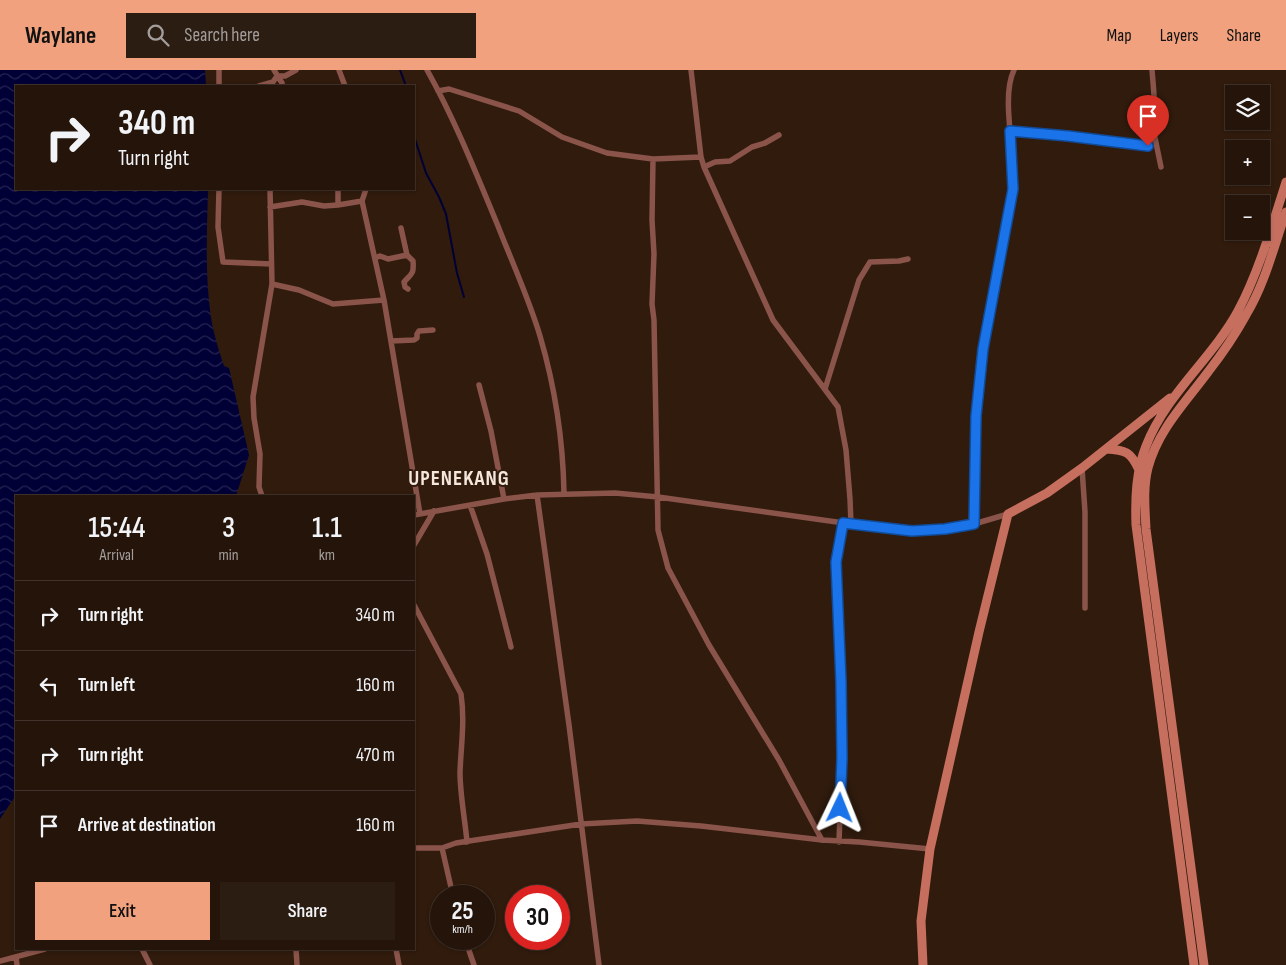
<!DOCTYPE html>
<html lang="en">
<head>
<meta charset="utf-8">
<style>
  :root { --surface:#24140a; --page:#2c1d13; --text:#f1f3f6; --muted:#a39e9c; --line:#41332b; --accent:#f1a17d }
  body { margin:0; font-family:"Sofia Sans Condensed",sans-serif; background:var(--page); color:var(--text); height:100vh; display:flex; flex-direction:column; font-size:19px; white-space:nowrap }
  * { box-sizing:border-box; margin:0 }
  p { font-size:16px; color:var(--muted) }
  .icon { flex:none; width:28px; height:28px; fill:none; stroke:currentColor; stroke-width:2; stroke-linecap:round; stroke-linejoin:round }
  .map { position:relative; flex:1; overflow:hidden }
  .sheet { position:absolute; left:15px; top:425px; width:400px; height:455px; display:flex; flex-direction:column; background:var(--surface); border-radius:0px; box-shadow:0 1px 4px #0004,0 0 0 1px var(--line) }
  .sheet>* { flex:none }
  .hud { position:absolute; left:15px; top:15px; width:400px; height:105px; border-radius:0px; box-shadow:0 1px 4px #0004,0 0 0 1px var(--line); background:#24140a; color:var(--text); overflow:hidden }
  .controls { position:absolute; left:1225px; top:15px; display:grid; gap:10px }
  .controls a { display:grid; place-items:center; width:45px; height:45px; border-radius:0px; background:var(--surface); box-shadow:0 1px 4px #0004,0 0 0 1px var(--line); font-size:25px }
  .speed { position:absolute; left:430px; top:815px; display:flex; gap:10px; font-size:25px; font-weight:700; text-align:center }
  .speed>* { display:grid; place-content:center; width:65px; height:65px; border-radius:50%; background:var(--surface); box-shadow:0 1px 4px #0004,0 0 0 1px var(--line); line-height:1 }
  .speed small { font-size:12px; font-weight:400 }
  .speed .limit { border:8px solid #d22; background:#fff; color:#111 }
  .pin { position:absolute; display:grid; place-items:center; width:42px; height:42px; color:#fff; margin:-51px -21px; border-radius:50% 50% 50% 0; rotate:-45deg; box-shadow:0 0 5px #0007 }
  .pin .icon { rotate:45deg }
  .me { position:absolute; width:55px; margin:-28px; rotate:2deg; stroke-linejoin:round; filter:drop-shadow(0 0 4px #0008) }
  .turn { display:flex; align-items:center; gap:18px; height:105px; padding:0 20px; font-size:22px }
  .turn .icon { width:65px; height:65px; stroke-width:2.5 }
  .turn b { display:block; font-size:35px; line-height:42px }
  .eta { display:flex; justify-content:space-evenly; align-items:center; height:85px; text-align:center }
  .eta b { font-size:30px; font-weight:600; line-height:35px }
  .cta { display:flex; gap:10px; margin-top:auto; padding:10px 20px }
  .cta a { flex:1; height:58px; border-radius:0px; background:var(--accent); color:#111; font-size:20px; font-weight:600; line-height:58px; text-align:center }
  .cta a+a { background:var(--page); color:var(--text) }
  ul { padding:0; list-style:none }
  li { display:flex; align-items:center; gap:15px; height:70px; padding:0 20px; border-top:1px solid var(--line) }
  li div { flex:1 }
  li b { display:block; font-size:19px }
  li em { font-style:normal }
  header { display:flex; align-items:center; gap:30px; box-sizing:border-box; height:70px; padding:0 25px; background:var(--accent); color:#111 }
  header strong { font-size:24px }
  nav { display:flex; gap:28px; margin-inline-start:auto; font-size:18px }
  .search { width:350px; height:45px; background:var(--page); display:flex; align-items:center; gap:12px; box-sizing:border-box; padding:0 18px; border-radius:0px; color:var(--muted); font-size:19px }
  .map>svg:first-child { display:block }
</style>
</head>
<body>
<header>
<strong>Waylane</strong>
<div class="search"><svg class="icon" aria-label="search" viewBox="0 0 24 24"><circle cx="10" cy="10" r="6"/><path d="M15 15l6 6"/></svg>Search here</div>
<nav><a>Map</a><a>Layers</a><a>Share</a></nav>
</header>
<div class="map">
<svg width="1286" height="895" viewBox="0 0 1286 895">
  <defs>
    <pattern id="water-waves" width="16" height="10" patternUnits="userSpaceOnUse" patternTransform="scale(1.25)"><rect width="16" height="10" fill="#000036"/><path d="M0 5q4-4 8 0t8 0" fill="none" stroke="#262553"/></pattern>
  </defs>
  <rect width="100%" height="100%" fill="#301b0d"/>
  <path fill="url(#water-waves)" d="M0,0h205l1,16h-190v103h192c-1,40 -3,81 2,121 2,19 8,38 14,56l5,2 20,87 -13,41h-220v299l-16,24z"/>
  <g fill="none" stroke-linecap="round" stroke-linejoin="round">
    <path stroke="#000036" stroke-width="2" d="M400,0l6,16
      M414,66l12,37 13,24 7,17 11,59 7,24"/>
    <path stroke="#8a544a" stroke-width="5.5" d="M274,0l8,13
      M339,0l6,16
      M427,0c28,50 49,103 71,156 14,36 31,73 42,110 15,51 23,104 24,157
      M691,0l10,87 3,10 69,153 65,87 8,43 4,49 1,25
      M219,16v-16
      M259,16l14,-4 4,-6h8l11,-6
      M438,21l11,-2 70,22 43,26 45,16 46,6 48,-2
      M1010,61l58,5 80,11c10,-26 6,-51 4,-77
      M1154,63l7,34
      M653,89l-1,61 2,34 -2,50 2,16 4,210 10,38 41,77 70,115 43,80
      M704,97l11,-5 15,-1 22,-14 13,-4 14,-8
      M219,119l-1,38 5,35 48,2
      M366,119l-4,12 22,99 36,214
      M338,135v-16
      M270,137l32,-5 22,4 14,-1 24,-4
      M407,185l6,6c1,13 -1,12 -9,21l1,5 3,2
      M375,188l5,-2 8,3 19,-4 -6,-27
      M272,214l27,6 34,14 51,-4
      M391,271l23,-1 3,-2v-4l2,-3 14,-1
      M479,315l12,46 13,68
      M825,319l34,-109 11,-18 29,-1 9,-2
      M1082,398l3,44v96
      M537,425l32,230 30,240
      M262,426l-3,-9 1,-33 -6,-36 -1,-21 19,-113 -2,-95
      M470,435l17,49 24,93
      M414,445l90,-16 33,-4 78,-2 43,4 193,27 61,7 33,-2 29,-5 34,-10
      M974,454c-1,-58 1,-116 9,-174 7,-53 23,-107 30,-160 4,-32 -13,-92 1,-120
      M414,475l20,-34
      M414,535l47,89c4,27 0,52 -1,78 0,23 5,47 7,70
      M839,772l3,-84 -1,-76 -5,-120 7,-39
      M414,778h28l14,-5 125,-19 56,-3 64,5 121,14 37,2 71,7
      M442,778l11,48
      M465,869l9,26
      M142,879l8,16
      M296,879l1,16
      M396,879l3,16
      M16,887l1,8
      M0,891l45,-12"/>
    <path stroke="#c66f5f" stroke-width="9" d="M1106,379c20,1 25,3 33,21
      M923,895l-2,-44 9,-72 49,-217 29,-118 39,-21 35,-25 88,-70
      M1194,895l-58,-440c-1,-27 0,-54 10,-79 20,-52 66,-87 92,-135 20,-37 35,-88 48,-129
      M1204,895l-58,-436c-1,-21 -3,-41 2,-61 10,-38 37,-65 60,-96 14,-18 27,-37 38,-57 19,-31 28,-69 40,-103"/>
  </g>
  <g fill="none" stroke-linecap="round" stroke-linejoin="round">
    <defs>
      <path id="route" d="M840,738l2,-50 -1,-76 -5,-120 7,-39 69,8 33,-2 29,-5 2,-108 7,-67 30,-160 -3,-58 58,5 80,10"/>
    </defs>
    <use href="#route" stroke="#114b97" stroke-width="12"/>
    <use href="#route" stroke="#1a73e8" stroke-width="9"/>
  </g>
  <g text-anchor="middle" stroke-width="4" stroke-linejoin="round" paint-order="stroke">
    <g font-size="21" font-weight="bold" letter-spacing="1" fill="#f6e7dd" stroke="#301b0d">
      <text x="459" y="415">UPENEKANG</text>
    </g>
  </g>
</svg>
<div class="controls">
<a><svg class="icon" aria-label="layers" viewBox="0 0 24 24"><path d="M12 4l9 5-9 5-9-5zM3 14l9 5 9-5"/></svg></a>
<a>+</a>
<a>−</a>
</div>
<div class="speed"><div>25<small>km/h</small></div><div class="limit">30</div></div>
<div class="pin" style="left:1148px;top:76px;background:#d93025"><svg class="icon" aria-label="arrive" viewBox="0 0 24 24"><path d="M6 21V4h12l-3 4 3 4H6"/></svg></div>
<svg class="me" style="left:840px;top:738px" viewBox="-20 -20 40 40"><path d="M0-17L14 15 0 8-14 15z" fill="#1a73e8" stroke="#fff" stroke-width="4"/></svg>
<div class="hud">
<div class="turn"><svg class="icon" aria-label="right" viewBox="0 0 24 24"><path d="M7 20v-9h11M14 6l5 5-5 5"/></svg><div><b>340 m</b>Turn right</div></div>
</div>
<section class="sheet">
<div class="eta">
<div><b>15:44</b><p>Arrival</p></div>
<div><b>3</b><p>min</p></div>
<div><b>1.1</b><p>km</p></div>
</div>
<ul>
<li><svg class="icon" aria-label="right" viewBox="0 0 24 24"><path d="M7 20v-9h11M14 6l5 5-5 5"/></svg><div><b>Turn right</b></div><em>340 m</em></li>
<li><svg class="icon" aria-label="left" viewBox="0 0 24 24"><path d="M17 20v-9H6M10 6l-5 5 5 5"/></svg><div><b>Turn left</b></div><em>160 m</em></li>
<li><svg class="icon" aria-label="right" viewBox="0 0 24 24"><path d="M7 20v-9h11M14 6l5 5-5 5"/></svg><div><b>Turn right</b></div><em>470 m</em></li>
<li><svg class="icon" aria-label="arrive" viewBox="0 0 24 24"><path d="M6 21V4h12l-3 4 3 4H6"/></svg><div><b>Arrive at destination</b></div><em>160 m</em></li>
</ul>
<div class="cta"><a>Exit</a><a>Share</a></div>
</section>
</div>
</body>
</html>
